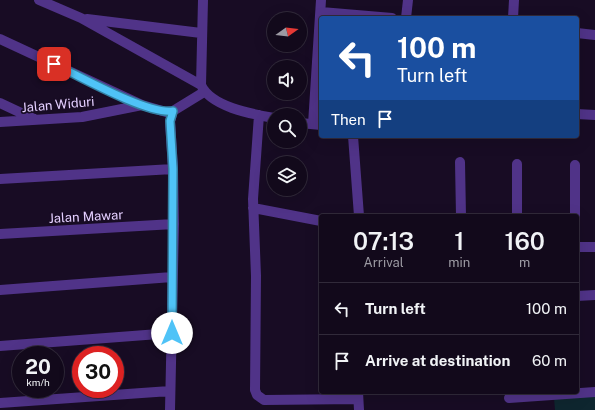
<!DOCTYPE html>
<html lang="en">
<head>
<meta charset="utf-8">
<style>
  :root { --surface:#12091b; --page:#1f1728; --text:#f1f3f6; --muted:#9c9aa3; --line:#312a3a }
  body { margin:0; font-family:"Public Sans",sans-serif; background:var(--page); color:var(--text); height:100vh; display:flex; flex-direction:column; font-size:15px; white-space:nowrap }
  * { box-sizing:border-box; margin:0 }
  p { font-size:13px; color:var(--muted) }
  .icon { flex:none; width:22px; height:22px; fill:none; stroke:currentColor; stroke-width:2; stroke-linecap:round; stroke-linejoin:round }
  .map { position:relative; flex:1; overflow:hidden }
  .panel { position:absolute; left:319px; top:214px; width:260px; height:180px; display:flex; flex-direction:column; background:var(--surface); border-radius:4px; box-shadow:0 4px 16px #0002,0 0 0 1px var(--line) }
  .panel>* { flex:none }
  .top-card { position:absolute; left:319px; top:16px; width:260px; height:122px; border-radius:4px; box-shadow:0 4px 16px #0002,0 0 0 1px var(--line); background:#1a4fa0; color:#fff; overflow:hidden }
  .needle { width:26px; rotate:76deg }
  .tools { position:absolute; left:267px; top:12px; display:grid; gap:8px }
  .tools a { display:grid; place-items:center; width:40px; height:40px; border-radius:50%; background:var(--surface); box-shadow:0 4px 16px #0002,0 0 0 1px var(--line); font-size:20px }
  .speed { position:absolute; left:12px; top:346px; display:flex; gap:8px; font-size:20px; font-weight:700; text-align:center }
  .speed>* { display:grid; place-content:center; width:52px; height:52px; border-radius:50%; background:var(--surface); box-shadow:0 4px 16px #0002,0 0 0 1px var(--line); line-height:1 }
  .speed small { font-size:10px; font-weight:400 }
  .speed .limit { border:6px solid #d22; background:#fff; color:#111 }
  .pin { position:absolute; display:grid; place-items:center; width:34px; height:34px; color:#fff; margin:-17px; border-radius:8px; box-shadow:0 2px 6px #0006 }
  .me { position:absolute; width:44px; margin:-22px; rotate:0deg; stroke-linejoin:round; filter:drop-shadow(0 0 3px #0008) }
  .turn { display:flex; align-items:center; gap:14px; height:84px; padding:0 12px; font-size:18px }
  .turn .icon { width:52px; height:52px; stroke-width:2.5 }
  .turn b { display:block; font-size:28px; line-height:34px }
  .then { display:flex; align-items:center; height:38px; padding:0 12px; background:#0003; gap:8px; font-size:15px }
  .eta { display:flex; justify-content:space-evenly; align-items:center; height:68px; text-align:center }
  .eta b { font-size:24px; font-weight:600; line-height:28px }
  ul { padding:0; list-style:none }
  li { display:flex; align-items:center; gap:12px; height:52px; padding:0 12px; border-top:1px solid var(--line) }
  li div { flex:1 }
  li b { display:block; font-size:15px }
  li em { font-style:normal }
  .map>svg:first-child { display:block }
</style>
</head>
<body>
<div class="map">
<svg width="595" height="410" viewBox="0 0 595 410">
  <rect width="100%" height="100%" fill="#180c24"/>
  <path fill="#0e262f" d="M595,396v14h-40l-1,-12z"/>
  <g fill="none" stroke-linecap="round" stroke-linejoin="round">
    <path stroke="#503388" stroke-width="10" d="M39,0l42,18 120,67
      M203,0l-2,85c10,22 51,29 73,33
      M321,12l71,6
      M406,18l2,-18
      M513,18l1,-18
      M87,19l114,14
      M577,33l18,2
      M0,39l142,66 24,7 7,-1 31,-19
      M0,103l34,16
      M577,114l18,1
      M259,115l-6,84 3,77 -1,114 2,5 7,5 94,-1
      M0,122l82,-5 60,-12
      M300,123l21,2
      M313,124l8,-124
      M353,136l6,80
      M460,162l1,54
      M517,164v52
      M0,179l173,-10
      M253,208l68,13
      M575,216v-51
      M0,234l174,-10
      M577,247h18
      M0,290l172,-13
      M577,296l18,-1
      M0,346l172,-13
      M358,392l1,18
      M509,398l86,-6
      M0,403l170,-12
      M170,410l4,-186 -1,-55 -3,-48 3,-10"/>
  </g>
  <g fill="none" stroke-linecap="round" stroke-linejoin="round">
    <defs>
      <path id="route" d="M54,64c25,12 94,51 119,47l-3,10 3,48 -1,164"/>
    </defs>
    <use href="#route" stroke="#337fa1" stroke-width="10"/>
    <use href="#route" stroke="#4fc3f7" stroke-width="7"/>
  </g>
  <g text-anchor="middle" stroke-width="3.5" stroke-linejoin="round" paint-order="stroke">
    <g font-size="13" fill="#e4cfff" stroke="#180c24">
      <text transform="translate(58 104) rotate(-5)" y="5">Jalan Widuri</text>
      <text transform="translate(86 216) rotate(-3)" y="5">Jalan Mawar</text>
    </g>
  </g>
</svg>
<div class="tools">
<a><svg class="needle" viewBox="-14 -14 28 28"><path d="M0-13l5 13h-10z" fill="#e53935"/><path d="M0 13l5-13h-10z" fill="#9c9aa3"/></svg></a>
<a><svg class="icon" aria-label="sound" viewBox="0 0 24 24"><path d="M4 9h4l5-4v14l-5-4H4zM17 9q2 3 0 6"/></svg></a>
<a><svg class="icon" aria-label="search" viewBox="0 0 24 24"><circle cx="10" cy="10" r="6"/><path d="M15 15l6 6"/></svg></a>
<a><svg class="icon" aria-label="layers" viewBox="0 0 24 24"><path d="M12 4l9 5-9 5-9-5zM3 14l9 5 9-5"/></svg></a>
</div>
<div class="speed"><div>20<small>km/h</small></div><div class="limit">30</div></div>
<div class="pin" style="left:54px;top:64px;background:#d93025"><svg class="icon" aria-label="arrive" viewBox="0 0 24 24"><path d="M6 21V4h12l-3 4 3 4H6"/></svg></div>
<svg class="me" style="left:172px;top:333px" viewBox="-20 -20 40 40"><circle r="19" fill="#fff"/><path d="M0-13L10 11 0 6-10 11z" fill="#4fc3f7"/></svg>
<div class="top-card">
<div class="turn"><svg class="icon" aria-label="left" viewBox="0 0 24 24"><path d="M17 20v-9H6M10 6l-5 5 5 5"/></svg><div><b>100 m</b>Turn left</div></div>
<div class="then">Then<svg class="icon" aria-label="arrive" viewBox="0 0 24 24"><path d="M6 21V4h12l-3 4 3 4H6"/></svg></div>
</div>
<section class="panel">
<div class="eta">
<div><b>07:13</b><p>Arrival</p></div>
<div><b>1</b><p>min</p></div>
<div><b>160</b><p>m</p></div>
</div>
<ul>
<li><svg class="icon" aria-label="left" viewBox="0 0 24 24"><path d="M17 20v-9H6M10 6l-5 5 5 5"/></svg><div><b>Turn left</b></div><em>100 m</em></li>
<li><svg class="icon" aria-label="arrive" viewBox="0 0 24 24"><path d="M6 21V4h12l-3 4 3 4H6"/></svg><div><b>Arrive at destination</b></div><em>60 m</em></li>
</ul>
</section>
</div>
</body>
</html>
